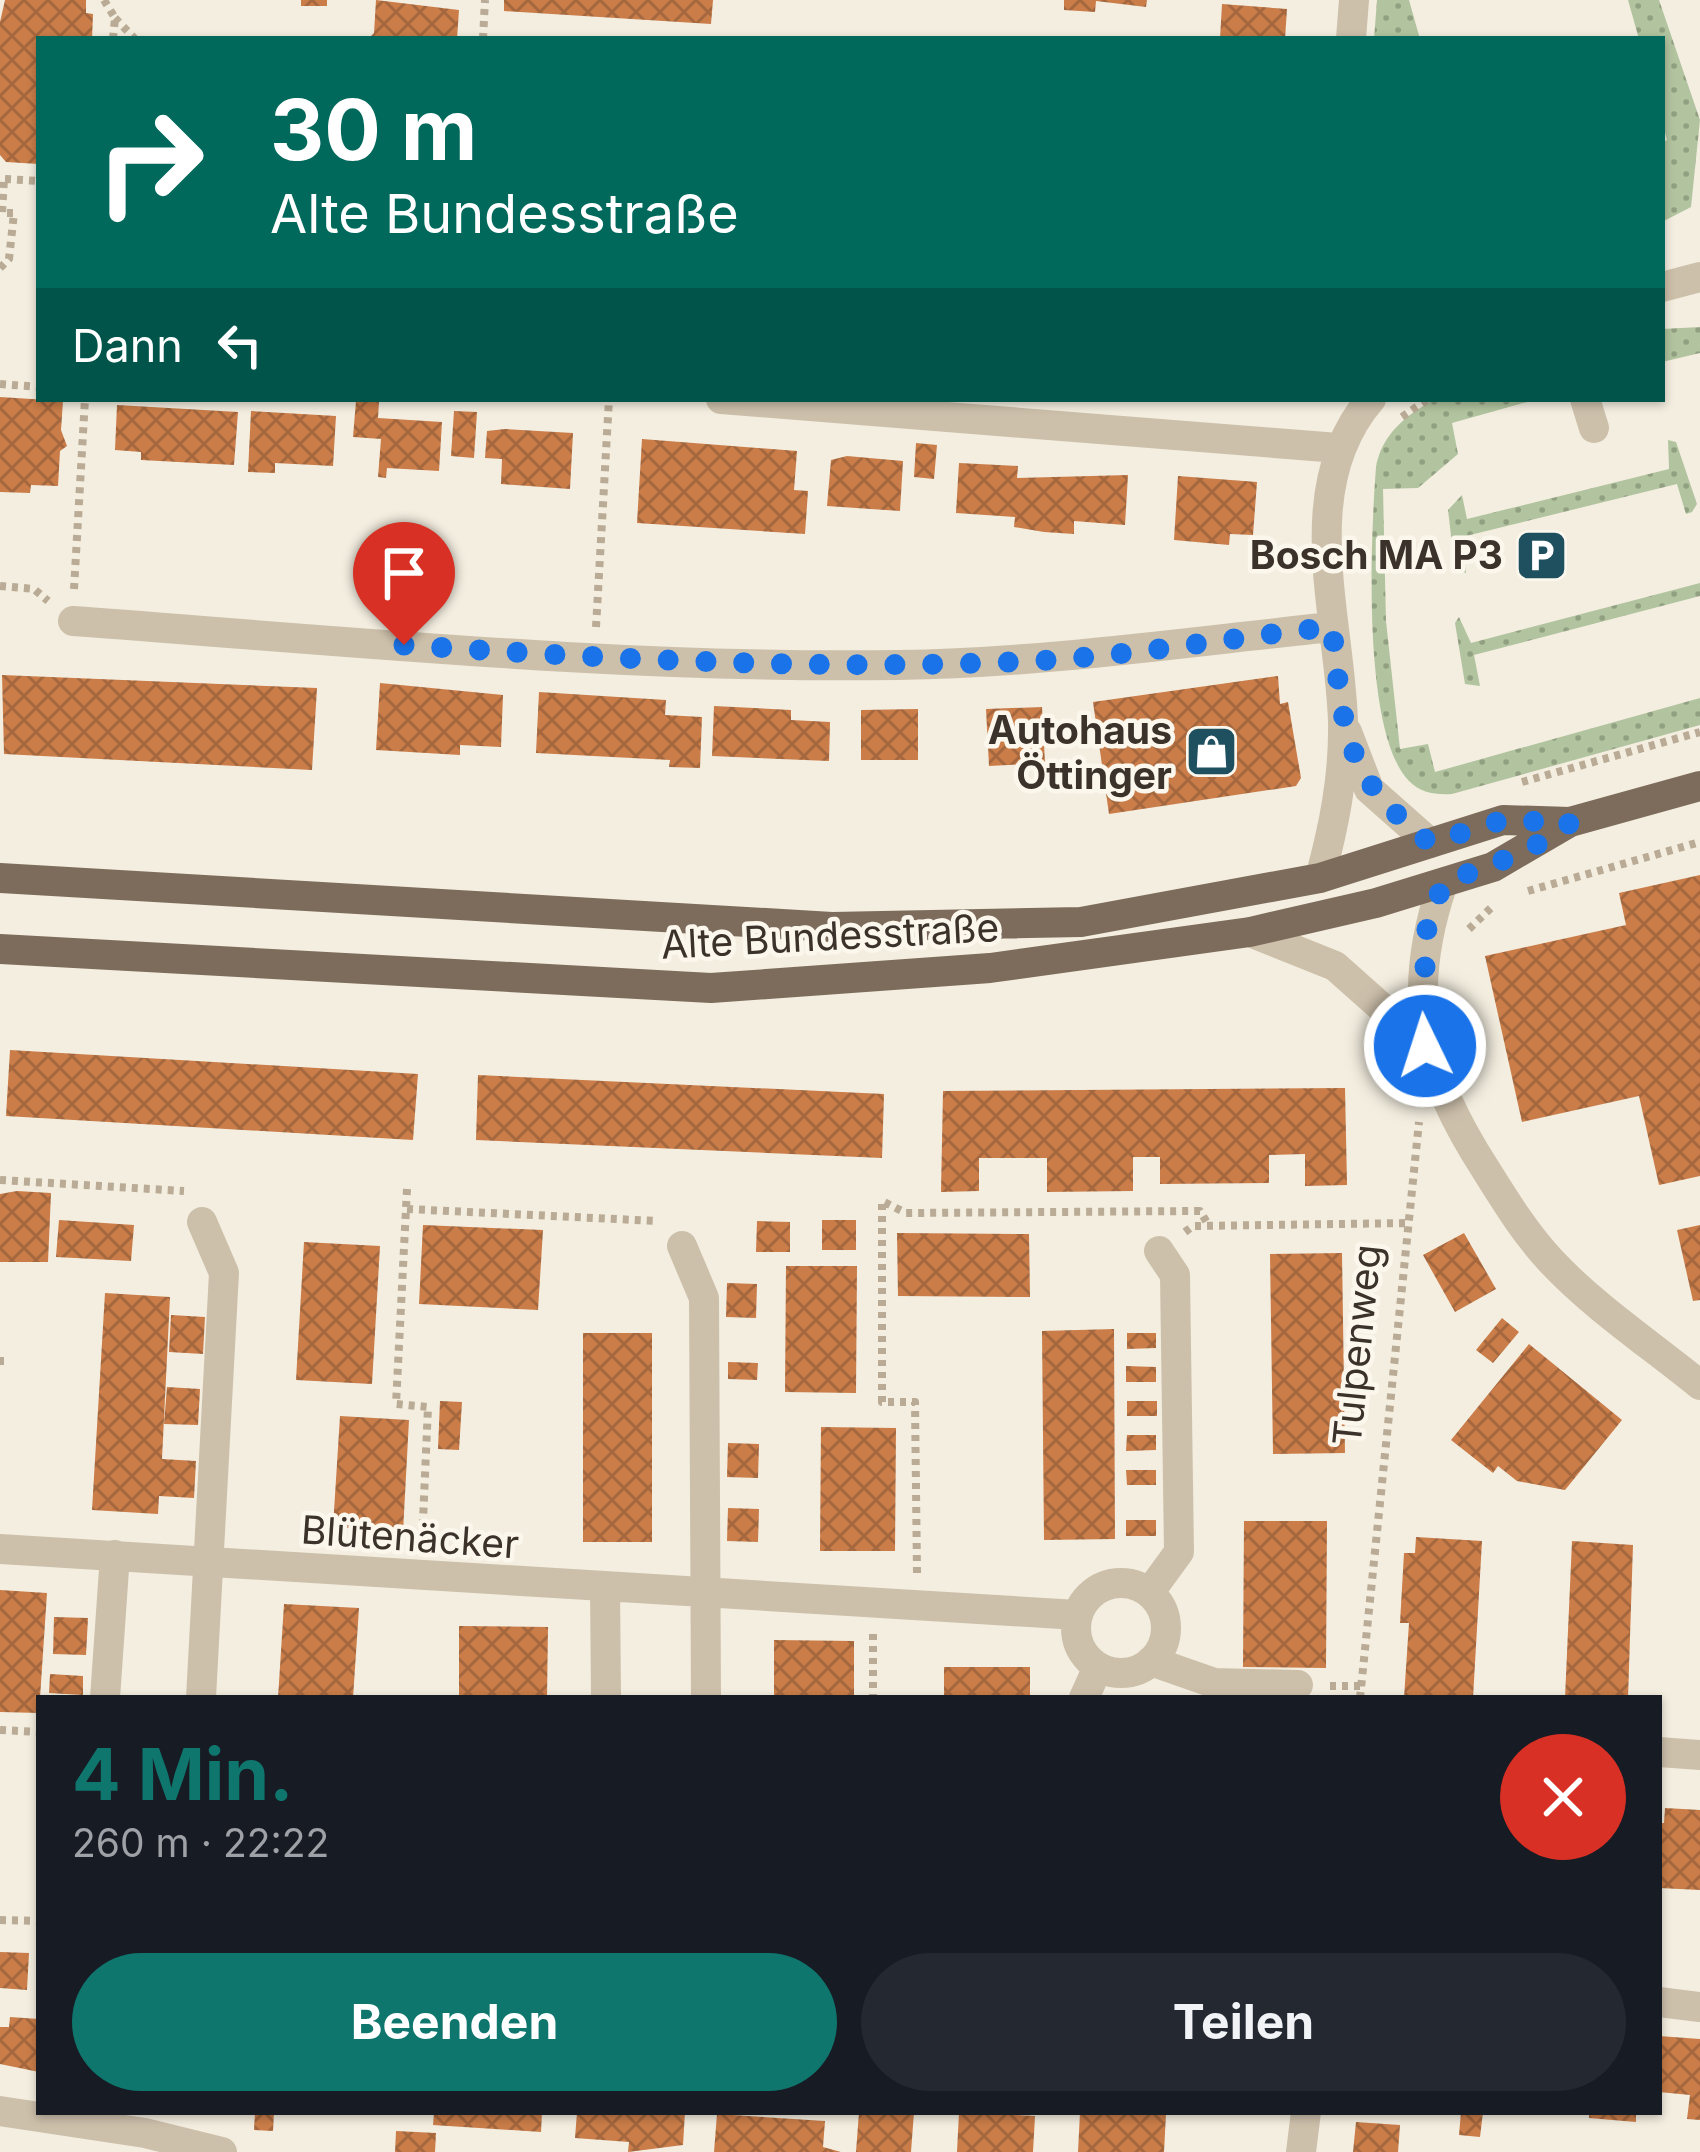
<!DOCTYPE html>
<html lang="de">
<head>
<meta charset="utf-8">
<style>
  :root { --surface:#171b24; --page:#242831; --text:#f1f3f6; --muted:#9ea1a6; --accent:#0f766e }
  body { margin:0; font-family:Inter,sans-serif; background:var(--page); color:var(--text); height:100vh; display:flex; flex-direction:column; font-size:45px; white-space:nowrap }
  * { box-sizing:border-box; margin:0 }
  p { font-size:39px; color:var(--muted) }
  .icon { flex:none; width:66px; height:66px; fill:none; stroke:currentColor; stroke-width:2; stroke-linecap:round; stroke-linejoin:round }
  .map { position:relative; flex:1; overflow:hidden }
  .sheet { position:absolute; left:36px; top:1695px; width:1626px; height:420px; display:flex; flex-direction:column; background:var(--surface); border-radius:0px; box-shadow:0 3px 9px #0004 }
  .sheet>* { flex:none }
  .top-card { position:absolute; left:36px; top:36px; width:1629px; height:366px; border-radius:0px; box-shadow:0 3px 9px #0004; background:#00695c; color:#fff; overflow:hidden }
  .pin { position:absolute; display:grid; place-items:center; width:102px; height:102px; color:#fff; margin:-123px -51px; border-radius:50% 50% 50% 0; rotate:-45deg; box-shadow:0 0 12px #0007 }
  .pin .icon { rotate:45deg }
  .me { position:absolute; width:132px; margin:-66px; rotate:356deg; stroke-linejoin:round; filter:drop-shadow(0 0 9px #0008) }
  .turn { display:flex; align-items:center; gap:42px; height:252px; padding:0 36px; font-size:54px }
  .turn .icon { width:156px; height:156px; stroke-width:2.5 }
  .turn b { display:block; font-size:84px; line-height:102px }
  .then { display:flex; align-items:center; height:114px; padding:0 36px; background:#0003; gap:24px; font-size:45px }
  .round { display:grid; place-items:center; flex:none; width:126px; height:126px; border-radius:63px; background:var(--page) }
  .head { display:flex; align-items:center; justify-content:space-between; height:204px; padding:0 36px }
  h1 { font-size:72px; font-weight:700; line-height:90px; color:var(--accent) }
  .button { display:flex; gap:24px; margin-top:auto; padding:24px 36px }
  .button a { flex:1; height:138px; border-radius:72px; background:var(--accent); color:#fff; font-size:48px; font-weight:700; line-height:138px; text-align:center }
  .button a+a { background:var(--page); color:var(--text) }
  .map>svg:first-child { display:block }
</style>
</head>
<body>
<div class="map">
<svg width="1700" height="2152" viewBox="0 0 1700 2152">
  <defs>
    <pattern id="grass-dots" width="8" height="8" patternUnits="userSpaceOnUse" patternTransform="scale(3)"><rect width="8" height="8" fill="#b2c49f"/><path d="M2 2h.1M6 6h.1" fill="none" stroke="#92a082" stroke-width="1.8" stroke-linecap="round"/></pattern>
    <pattern id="building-cross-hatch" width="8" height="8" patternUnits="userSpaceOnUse" patternTransform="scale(3)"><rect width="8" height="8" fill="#ca7d49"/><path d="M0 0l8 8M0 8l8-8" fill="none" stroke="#a5673d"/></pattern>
  </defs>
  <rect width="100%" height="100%" fill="#f4eee0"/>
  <path fill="url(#grass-dots)" d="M1377,0h32l11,39h-46z
    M1628,0h31l41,120 -9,87 -29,15v-79l5,-3 -5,-19v-82h-23z
    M1700,327v26l-38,9v-33z
    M1435,399h103l-86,24 6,31 -40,34 -35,1 3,132 14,128 28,-5 7,28 265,-74v27l-248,69c-17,1 -31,-1 -43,-13 -48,-49 -38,-247 -33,-314 6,-33 30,-52 59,-68z
    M1668,440l8,2 21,62 -5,8 -6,2 -9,-30 -215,53 4,36 -11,-3 -7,-60 14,-15 5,24 202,-50z
    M1700,583v13l-226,59 6,31 -15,-2 -10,-61 4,-6 12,26z"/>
  <path fill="url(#building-cross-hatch)" d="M5,0h81v13l7,1 -1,25h-53v125l-33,-2 -6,-7v-133z
    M301,0h26v6h-26z
    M376,0l83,10 -2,29h-89l6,-6z
    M504,0h209l-2,24 -207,-13z
    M1064,0h83l-1,7 -50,-6 -1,11 -31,-2z
    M1222,4l65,5 -2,30h-65z
    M0,397l63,4 -2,29 6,16 -7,5 -2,35 -27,-1 -1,8 -30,-1z
    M356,401l23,1 -1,16 64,4 -3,49 -52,-3 -1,10 -8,-1 3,-38 -28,-2z
    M117,405l121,7 -4,53 -93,-5v-8l-26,-2z
    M251,411l85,5 -3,50 -58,-3v10l-27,-1z
    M454,411l23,1 -3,46 -23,-2z
    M505,429l68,4 -3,56 -69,-5 1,-25 -17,-1 2,-27z
    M642,439l155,12 -3,39 14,1 -3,43 -168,-11z
    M916,443l21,2 -3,34 -20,-2z
    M847,456l56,5 -3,50 -73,-5 4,-46z
    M959,463l59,3 -1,12 111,-3 -3,50 -51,-4v13l-30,-2 -30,-5 1,-10 -59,-4z
    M1178,476l79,6 -4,53 -23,-1 -1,11 -55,-5z
    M2,675l315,13 -5,82 -308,-16z
    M1278,676l2,28 8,-2 13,76 -5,8 -187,28 -16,-112z
    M380,683l123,12 -2,52 -41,-2v10l-84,-5z
    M539,692l127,8 -1,15 37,2 -2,51 -31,-1 1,-7 -134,-7z
    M714,706l77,4v10l39,2 -1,39 -117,-5z
    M1042,707l3,56 -56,3 -3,-57z
    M918,709v51h-57v-50z
    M1700,875v301l-41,9 -20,-89 -117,26 -37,-166 141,-31 -7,-32z
    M10,1050l408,24 -5,66 -407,-24z
    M478,1075l406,19 -2,64 -406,-18z
    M1345,1088l2,97 -42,1v-32l-36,1v28l-109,1v-27h-27v34l-86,1v-34h-68v33l-38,1 2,-101z
    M17,1191l34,2 -3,69h-48v-68z
    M59,1220l75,5 -3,36 -75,-4z
    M822,1220h34v30h-34z
    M757,1221l33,1v30h-34z
    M423,1225l120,5 -5,80 -119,-6z
    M1700,1225v75l-7,1 -16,-71z
    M897,1233l132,1 1,63 -132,-1z
    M1464,1233l32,56 -41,23 -32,-57z
    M304,1242l76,4 -8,138 -76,-4z
    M1342,1253l3,200 -72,1 -3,-200z
    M786,1266h71l-1,127 -71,-1z
    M727,1283l30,1 -1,34 -30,-1z
    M105,1293l65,4 -8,162 34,2 -2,37 -35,-2 -1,18 -66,-4z
    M171,1315l34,2 -2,37 -34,-2z
    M1502,1318l17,14 -26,31 -17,-13z
    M1114,1329l1,210 -71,1 -2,-209z
    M583,1333h69v209h-69z
    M1127,1333h29v15l-29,1z
    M1529,1344l93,76 -57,70 -48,-9 -19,-15 -5,7 -42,-33z
    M728,1362l30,1 -1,17 -29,-1z
    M1126,1366l30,1v15h-30z
    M167,1387l33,2 -2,36 -34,-1z
    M440,1401l22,1 -3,48 -21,-1z
    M1127,1401h30v15h-30z
    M340,1416l69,4 -6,112 -70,-5z
    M821,1427l75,1 -1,123h-75z
    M1127,1435h29v15l-30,1z
    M728,1443l31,1 -1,34 -31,-1z
    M1126,1470h30v15h-29z
    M728,1508l31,1 -1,33 -31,-1z
    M1126,1520h30v16h-30z
    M1244,1521h83l-1,147 -83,-1z
    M1416,1537l66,4 -9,157h-69l5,-75h-9l4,-70h11z
    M1572,1541l61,4 -5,153h-63z
    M0,1590l47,3 -8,120 -39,-1z
    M284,1604l75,4 -6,90h-75z
    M54,1617l34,1 -2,37 -33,-1z
    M459,1626l89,1 -1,71h-88z
    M774,1640l80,1v57h-80z
    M944,1667h86v31h-86z
    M50,1674l33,2v19l-34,-2z
    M1665,1808l35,2v80l-41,-2v-65h5z
    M0,1952l29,1 -2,37 -27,-2z
    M10,2017l29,2v53l-39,-8v-37h9z
    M1659,2036l41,3v81l-13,-1 3,-24 -31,-3z
    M255,2112h19l-1,19 -19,-1z
    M434,2112h108l-1,20 -108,-7z
    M577,2112h108l-2,33 -55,7 1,-10 -54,-4z
    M859,2112h55l-3,40h-55z
    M959,2112l76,4 -2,36h-76z
    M1080,2112l86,2 -2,38h-86z
    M1461,2112h22l-3,25 -21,-2z
    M1589,2112h47v10l-47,-4z
    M717,2114l108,7 -2,26 18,5h-127z
    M1356,2122l44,3 -2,27h-45z
    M396,2131l40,2 -1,19h-40z"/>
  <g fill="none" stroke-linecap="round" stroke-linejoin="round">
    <path stroke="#b9ab95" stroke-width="8" stroke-dasharray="6 6" stroke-linecap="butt" d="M104,0l11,18 -2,21
      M115,18l20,21
      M483,39l2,-39
      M5,179l34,2
      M0,268l9,-9 5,-46h-12l2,-34
      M0,384l39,3
      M1402,417l26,-18
      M0,586l34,3 14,12
      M74,589l11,-190
      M596,627l13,-228
      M1522,782l178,-50
      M1528,891l172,-49
      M1469,929l24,-23
      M0,1180l184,11
      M407,1189l-11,215 32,3 -6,136
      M407,1209l250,12
      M1185,1232l8,-6 217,-3
      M0,1361h4
      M917,1573l-2,-171h-33v-201l24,12 294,-2 9,15
      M873,1634v64
      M1330,1686h30
      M1360,1698l59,-576
      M0,1730l39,2
      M0,1920l39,1"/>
    <path stroke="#cdc0ab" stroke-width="30" d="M1351,39l3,-39
      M1662,287l38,-10
      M721,399l617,49
      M1585,399l9,29
      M73,621c274,20 550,48 825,44 145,-2 289,-23 434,-38
      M1347,732l22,57 61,54
      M1320,878c14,-52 24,-101 23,-156 -3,-105 -49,-234 28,-323
      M1443,883c-39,113 -20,189 43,287 20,32 39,63 65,91 43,46 100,84 149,124
      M1250,932l85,34 90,80
      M682,1246l22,52 2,400
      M0,1549l1077,66
      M1076 1628a45 45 0 1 1 90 0a45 45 0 1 1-90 0Z
      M605,1588l1,110
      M1149,1593l30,-41 -4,-277 -16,-24
      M1151,1661l63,22 84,2
      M105,1698l10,-143
      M201,1698l23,-425 -22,-51
      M1084,1698l14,-31
      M1659,1752l41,3
      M1659,2002l41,5
      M0,2111l145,22 77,19
      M1301,2152l5,-40"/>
    <path stroke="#7d6c5b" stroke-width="30" d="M0,878l832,49 249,-5 239,-44 183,-58 67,2 130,-36
      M0,949l711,39 279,-20 260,-36 126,-29 117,-36 77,-45"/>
  </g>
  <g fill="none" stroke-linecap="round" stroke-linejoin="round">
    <path stroke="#1a73e8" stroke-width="21" stroke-dasharray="0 37.8" d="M404,645c209,14 419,26 629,16 99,-5 200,-24 299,-34 12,104 10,148 98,216l73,-23 67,3 -43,28 -84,32 -18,52v111"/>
  </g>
  <defs>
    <symbol id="parking-square" viewBox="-11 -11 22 22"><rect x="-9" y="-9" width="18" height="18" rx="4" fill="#1e505f" stroke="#fbf7ed"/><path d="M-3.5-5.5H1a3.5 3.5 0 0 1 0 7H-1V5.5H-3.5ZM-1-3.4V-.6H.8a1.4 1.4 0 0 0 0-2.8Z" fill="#fff"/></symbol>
    <symbol id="shop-square" viewBox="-11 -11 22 22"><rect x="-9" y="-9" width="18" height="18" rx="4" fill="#1e505f" stroke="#fbf7ed"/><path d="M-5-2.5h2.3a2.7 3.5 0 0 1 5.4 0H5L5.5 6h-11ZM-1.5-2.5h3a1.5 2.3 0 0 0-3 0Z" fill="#fff"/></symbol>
  </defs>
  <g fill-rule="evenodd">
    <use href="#parking-square" x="1512" y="526" width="59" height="59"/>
    <use href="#shop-square" x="1182" y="722" width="59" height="59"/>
  </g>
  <g text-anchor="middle" stroke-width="9" stroke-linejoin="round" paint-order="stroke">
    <g font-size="39" font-weight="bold" fill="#3b322b" stroke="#fbf7ed" text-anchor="end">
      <text x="1503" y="569">Bosch MA P3</text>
      <text x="1172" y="744">Autohaus<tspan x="1172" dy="45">Öttinger</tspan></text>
    </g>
    <g font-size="39" fill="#3b322b" stroke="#fbf7ed">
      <text transform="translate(830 936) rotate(-3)" y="14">Alte Bundesstraße</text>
      <text transform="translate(1357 1345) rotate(-84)" y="14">Tulpenweg</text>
      <text transform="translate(410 1537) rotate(4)" y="14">Blütenäcker</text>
    </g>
  </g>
</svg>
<div class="pin" style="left:404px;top:645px;background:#d93025"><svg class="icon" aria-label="arrive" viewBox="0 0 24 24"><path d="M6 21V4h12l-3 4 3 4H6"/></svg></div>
<svg class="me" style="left:1425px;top:1046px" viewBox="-20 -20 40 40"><circle r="17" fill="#1a73e8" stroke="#fff" stroke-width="3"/><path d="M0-11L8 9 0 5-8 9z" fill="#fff"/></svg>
<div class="top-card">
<div class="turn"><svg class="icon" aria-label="right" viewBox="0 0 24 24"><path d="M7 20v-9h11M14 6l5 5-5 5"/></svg><div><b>30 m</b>Alte Bundesstraße</div></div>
<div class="then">Dann<svg class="icon" aria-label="left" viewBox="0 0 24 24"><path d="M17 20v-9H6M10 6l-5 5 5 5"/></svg></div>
</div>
<section class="sheet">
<div class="head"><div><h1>4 Min.</h1><p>260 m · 22:22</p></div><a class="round" style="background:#d93025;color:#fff"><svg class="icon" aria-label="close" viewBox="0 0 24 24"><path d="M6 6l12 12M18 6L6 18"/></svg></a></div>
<div class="button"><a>Beenden</a><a>Teilen</a></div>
</section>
</div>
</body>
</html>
